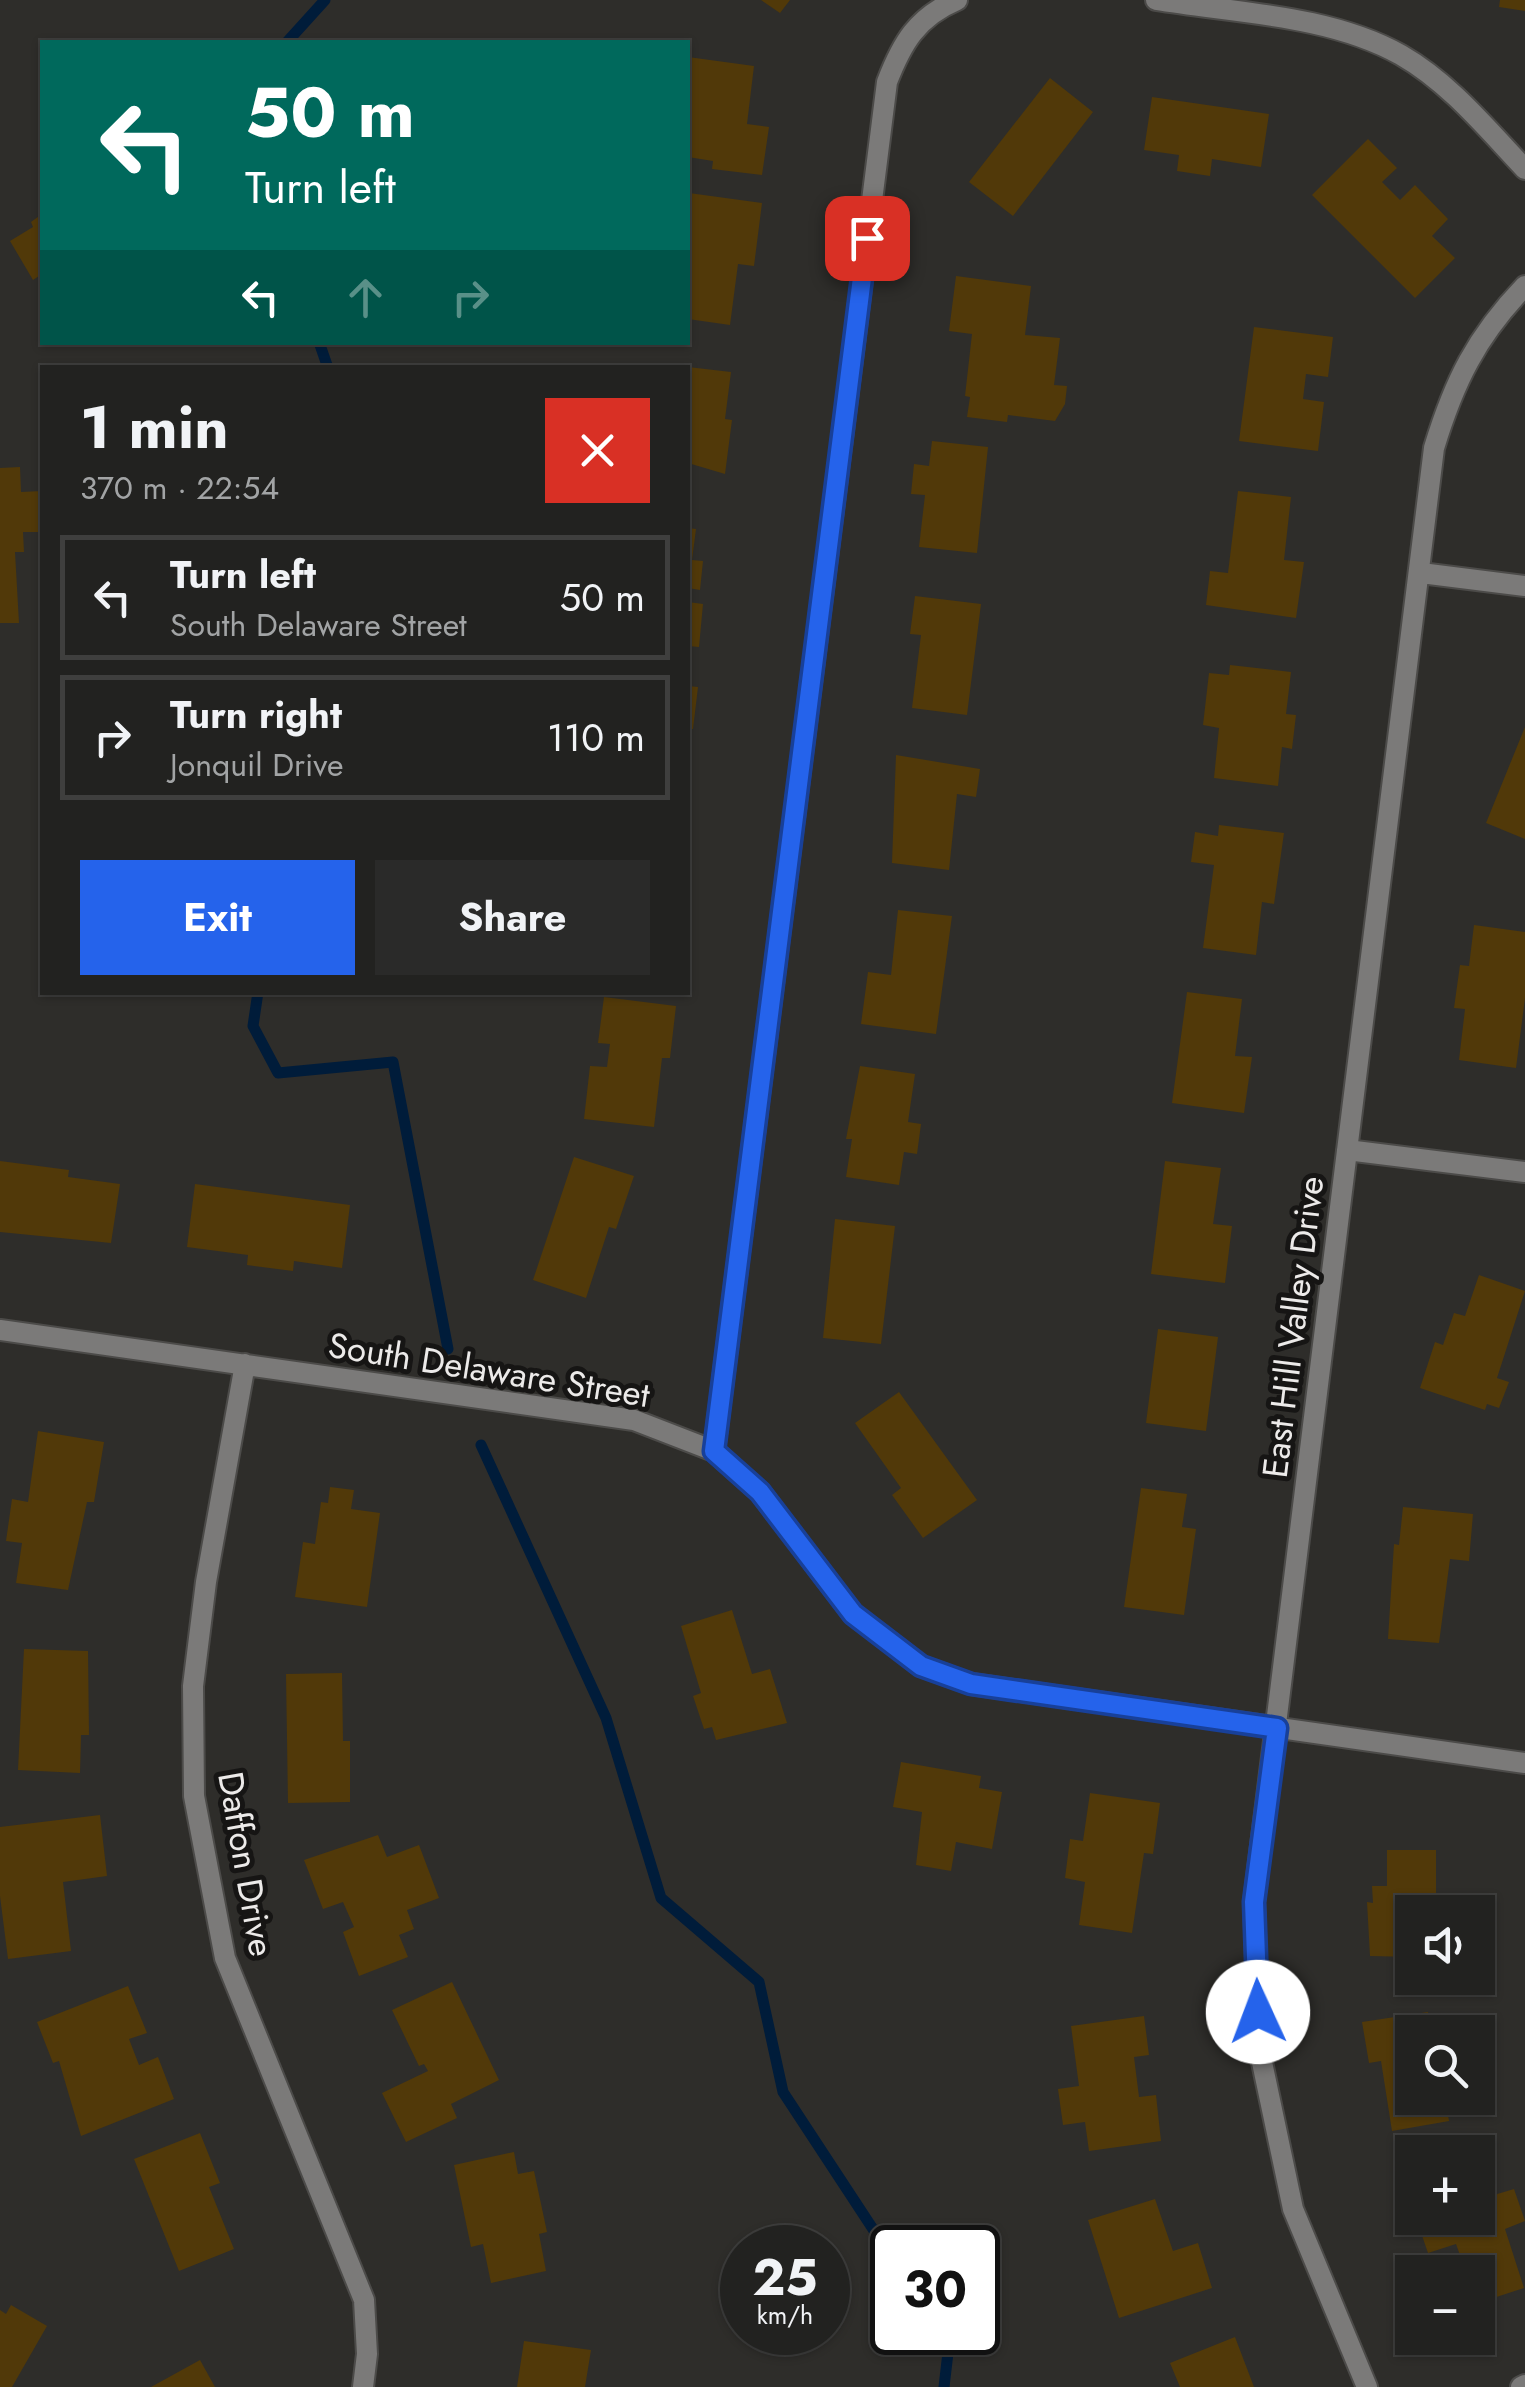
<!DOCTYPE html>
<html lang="en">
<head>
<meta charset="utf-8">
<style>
  :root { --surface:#222220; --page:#2a2a29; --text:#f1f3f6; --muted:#a2a4a5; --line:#3f3f3e; --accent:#2563eb }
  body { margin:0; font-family:Jost,sans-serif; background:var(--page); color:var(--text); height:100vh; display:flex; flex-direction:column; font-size:38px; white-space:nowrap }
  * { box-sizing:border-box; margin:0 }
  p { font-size:32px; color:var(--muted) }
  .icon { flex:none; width:55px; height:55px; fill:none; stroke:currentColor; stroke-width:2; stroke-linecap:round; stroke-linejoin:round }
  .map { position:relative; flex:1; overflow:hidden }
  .details { position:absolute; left:40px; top:365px; width:650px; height:630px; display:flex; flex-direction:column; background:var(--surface); border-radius:0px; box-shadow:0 2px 8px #0004,0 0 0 2px var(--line) }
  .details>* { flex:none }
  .banner { position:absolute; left:40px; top:40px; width:650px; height:305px; border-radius:0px; box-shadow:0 2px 8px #0004,0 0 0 2px var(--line); background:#00695c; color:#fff; overflow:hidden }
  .controls { position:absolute; left:1395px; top:1895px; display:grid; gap:20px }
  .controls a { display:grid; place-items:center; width:100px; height:100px; border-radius:0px; background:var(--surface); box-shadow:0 2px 8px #0004,0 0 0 2px var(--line); font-size:50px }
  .speed { position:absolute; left:720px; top:2225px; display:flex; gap:20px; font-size:50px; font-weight:700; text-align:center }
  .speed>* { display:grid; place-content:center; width:130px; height:130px; border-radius:50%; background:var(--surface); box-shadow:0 2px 8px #0004,0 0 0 2px var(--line); line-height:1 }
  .speed small { font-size:25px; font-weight:400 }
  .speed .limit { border:5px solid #111; border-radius:15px; background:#fff; color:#111 }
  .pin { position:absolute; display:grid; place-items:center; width:85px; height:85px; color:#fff; margin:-42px; border-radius:20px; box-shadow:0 5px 15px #0006 }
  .me { position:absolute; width:110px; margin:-55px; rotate:358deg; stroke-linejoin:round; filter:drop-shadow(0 0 8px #0008) }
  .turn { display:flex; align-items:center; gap:35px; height:210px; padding:0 40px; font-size:45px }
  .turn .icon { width:130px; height:130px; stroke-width:2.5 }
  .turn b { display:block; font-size:70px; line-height:85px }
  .lanes { display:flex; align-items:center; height:95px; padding:0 40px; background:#0003; justify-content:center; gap:50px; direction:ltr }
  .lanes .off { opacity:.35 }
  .round { display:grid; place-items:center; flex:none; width:105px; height:105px; border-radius:0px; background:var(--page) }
  .head { display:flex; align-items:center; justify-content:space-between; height:170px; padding:0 40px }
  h1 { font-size:60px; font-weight:700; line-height:75px }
  .cta { display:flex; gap:20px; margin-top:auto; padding:20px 40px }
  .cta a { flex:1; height:115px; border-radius:0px; background:var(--accent); color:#fff; font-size:40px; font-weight:700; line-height:115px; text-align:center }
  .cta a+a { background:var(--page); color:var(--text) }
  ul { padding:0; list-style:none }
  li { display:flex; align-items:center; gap:30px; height:125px; margin:0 20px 15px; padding:0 20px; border:5px solid var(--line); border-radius:0px }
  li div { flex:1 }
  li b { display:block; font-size:38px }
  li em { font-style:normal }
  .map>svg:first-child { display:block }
</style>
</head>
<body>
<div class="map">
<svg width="1525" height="2387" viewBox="0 0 1525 2387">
  <rect width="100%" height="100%" fill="#2e2d2a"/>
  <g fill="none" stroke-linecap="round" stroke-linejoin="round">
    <path stroke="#001c3a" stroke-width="11" d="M287,42l38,-42
      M319,342l9,26
      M258,992l-5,34 25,47 115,-11 55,287
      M481,1445l125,273 55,180 98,84 24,110 109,166
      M941,2332l8,12 -5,43"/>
  </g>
  <path fill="#513909" d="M761,0h29l-10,13z
    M1500,0h25v11l-26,-4z
    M688,57l66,9 -7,58 22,3 -7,48 -50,-6 1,-8 -25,-4z
    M1050,78l43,34 -80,104 -44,-34z
    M1152,97l117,17 -8,53 -49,-8 -2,17 -33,-5 2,-16 -35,-5z
    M1368,139l29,29 -15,14 18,18 15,-15 33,34 -16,17 23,22 -40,40 -103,-103z
    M689,193l73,10 -8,63 -16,-2 -8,61 -42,-6z
    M42,214v60l-9,6 -23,-39 23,-14 -2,-5z
    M956,276l75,10 -6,49 35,3 -6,47 13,1 -2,18 -10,17 -47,-6 -1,7 -40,-5 3,-20 -5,-1 7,-62 -23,-3z
    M1254,327l79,10 -5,40 -22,-3 -3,25 21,3 -6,49 -79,-10z
    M688,367l43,5 -6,47 7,1 -7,54 -37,-11z
    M932,441l56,6 -11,106 -58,-6 6,-52 -14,-1 3,-30 15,2z
    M20,467l1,25 21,-1v41h-19l1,20h-9l4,71h-19v-155z
    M1238,491l53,6 -7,63 20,2 -8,56 -90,-13 4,-34 18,2z
    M688,528l8,1 -4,31 11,1 -3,29 -12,-2z
    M915,596l66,8 -14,111 -55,-7 9,-73 -11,-1z
    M688,602l15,2 -4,43 -11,-1z
    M1230,665l61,7 -5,42 10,1 -4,34 -10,-2 -4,39 -64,-8 5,-50 -16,-3 6,-52 20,2z
    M688,686l10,1 -5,42h-5z
    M1525,727v112l-39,-16z
    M896,755l84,14 -4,28 -19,-3 -8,76 -57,-7z
    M1219,825l65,8 -10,71 -12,-2 -6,53 -53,-7 11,-83 -23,-3 4,-30 23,4z
    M898,910l54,6 -16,118 -75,-10 7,-52 23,3z
    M1474,925l51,7v66l-9,70 -57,-8 6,-51 -11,-1 6,-43 9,1z
    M1187,992l55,7 -7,57 17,1 -8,56 -72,-10z
    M604,997l72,9 -6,52h-8l-8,69 -70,-8 6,-53 17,1 3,-23 -12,-1z
    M860,1066l55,8 -7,48 13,2 -4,30 -13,-2 -5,33 -53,-8 6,-38h-6z
    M574,1157l60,19 -18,53 -7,-2 -23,71 -53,-18z
    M0,1161l69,9 -1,7 52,7 -9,59 -111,-11z
    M1165,1161l56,7 -8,56 19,2 -7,57 -74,-9z
    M195,1184l155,21 -8,63 -48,-7 -1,10 -46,-6 1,-10 -61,-8z
    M835,1219l60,7 -14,118 -58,-6z
    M1479,1275l46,16 -28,87 12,4 -10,26 -12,-4 -2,6 -65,-22 15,-46 8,3 11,-32 11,3z
    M1158,1329l60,8 -12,94 -60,-8z
    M899,1392l78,108 -54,38 -31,-43 9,-7 -46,-65z
    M38,1431l66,11 -10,60h-7l-19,88 -52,-7 6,-40 -16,-2 6,-42 16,3z
    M330,1487l24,3 -3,19 29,4 -13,94 -72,-10 8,-55 12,2 6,-42 7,1z
    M1141,1488l46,6 -5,33 14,2 -12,86 -60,-8z
    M1403,1507l70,7 -4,47 -19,-2 -11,84 -51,-4 6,-95 5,1z
    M732,1610l20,64 18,-5 17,54 -71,17 -4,-13 -8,2 -11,-33 8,-3 -20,-67z
    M24,1649l64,2 1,84h-8l-1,38 -62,-3z
    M342,1673l1,68h7v61l-62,1 -2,-129z
    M901,1762l80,14 -2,12 23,4 -10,57 -36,-7 -5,29 -35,-6 6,-53 -29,-5z
    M1090,1793l70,10 -7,51 -9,-1 -12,80 -53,-8 6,-43 -20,-4 5,-39 13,2z
    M100,1815l7,61 -44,6 8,69 -63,8 -8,-63v-69z
    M378,1835l9,22 32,-12 20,53 -32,12 7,19 -15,6 9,22 -49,19 -16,-44 11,-5 -11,-25 -20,7 -19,-49z
    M1387,1850h49v62h-24v45l-42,-1 -3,-54 6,1 -1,-17h15z
    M452,1982l47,98 -48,24 6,14 -51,24 -24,-49 46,-22 -4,-7 -5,2 -27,-56z
    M128,1986l19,47 -18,6 10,26 19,-8 16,42 -93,37 -22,-75 -6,2 -16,-41z
    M1428,2012l1,7 18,-3 3,16h-38v66h33l4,23 -57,10 -11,-70 -12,2 -7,-41z
    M1144,2016l5,39 -15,2 5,40 17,-2 5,46 -72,10 -4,-29 -22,3 -5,-36 21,-3 -8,-60z
    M200,2133l20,50 -11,4 25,62 -55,22 -45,-112z
    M514,2152l4,22 16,-3 13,61 -8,2 7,37 -55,12 -8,-39 -12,3 -17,-82z
    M1486,2170l8,25 20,-6 11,32 -20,8 19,59 -46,15v-31h-12l-10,-28 -28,9 -12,-35h62v-46z
    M1155,2199l18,52 25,-8 14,45 -93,30 -31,-98z
    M11,2305l36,21 -35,61h-12v-77l6,4z
    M1235,2337l19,50h-74l-10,-24z
    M524,2341l67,9 -6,37h-68z
    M200,2360l15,27h-64z"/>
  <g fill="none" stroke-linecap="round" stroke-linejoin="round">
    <defs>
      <path id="minor" d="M1156,0c80,13 174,15 245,55 49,28 86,74 124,114
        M1421,573l104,13
        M1347,1150l178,22
        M0,1330l634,90 80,31 46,41 93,122 68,52 50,18 554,79
        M245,1364l-39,218 -13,104 1,110 31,162 139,342 3,54 -4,33
        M714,1451l173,-1369c15,-39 30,-65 70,-82
        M1367,2387l-74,-178 -34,-161 -5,-146 180,-1454c20,-66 42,-111 91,-162
        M1521,2387l4,-2"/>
    </defs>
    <use href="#minor" stroke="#4c4b49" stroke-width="24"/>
    <use href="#minor" stroke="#7b7a79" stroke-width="20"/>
  </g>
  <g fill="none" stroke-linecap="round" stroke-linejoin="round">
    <defs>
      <path id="route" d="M867,238l-153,1213 46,41 93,122 68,52 50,18 306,44 -23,174 4,110"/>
    </defs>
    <use href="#route" stroke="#184099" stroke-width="25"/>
    <use href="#route" stroke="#2563eb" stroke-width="18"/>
  </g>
  <g text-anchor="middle" stroke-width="10" stroke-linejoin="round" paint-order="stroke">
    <g font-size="35" fill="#eceae9" stroke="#161514">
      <text transform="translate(1293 1327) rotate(-83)" y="12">East Hill Valley Drive</text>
      <text transform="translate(489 1370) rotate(9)" y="12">South Delaware Street</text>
      <text transform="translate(246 1864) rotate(80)" y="12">Daffon Drive</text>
    </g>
  </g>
</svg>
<div class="controls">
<a><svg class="icon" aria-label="sound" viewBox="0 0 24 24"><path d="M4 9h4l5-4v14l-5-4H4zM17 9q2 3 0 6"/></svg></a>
<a><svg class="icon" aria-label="search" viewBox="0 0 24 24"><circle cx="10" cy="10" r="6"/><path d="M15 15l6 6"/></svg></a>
<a>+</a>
<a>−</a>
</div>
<div class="speed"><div>25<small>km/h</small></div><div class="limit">30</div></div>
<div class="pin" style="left:867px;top:238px;background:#d93025"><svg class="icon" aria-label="arrive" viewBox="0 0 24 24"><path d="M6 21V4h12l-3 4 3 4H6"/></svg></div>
<svg class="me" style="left:1258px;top:2012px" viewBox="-20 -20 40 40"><circle r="19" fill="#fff"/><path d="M0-13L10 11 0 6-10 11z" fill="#2563eb"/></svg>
<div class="banner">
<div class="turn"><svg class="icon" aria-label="left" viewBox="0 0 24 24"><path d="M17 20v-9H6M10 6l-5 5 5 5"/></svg><div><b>50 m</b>Turn left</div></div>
<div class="lanes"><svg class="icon" aria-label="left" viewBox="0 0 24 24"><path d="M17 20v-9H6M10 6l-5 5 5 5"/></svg><svg class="icon off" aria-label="ahead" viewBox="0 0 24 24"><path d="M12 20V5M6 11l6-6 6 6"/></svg><svg class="icon off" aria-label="right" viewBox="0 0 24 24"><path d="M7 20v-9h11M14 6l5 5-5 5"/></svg></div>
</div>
<section class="details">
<div class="head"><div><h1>1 min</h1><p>370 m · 22:54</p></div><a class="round" style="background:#d93025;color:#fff"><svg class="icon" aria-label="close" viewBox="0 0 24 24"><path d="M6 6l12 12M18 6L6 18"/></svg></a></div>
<ul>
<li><svg class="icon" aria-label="left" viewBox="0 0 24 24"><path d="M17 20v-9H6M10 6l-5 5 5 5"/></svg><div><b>Turn left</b><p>South Delaware Street</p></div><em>50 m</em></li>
<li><svg class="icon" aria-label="right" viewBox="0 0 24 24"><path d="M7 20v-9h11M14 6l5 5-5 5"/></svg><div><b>Turn right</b><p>Jonquil Drive</p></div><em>110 m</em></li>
</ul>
<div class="cta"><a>Exit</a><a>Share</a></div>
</section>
</div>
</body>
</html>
